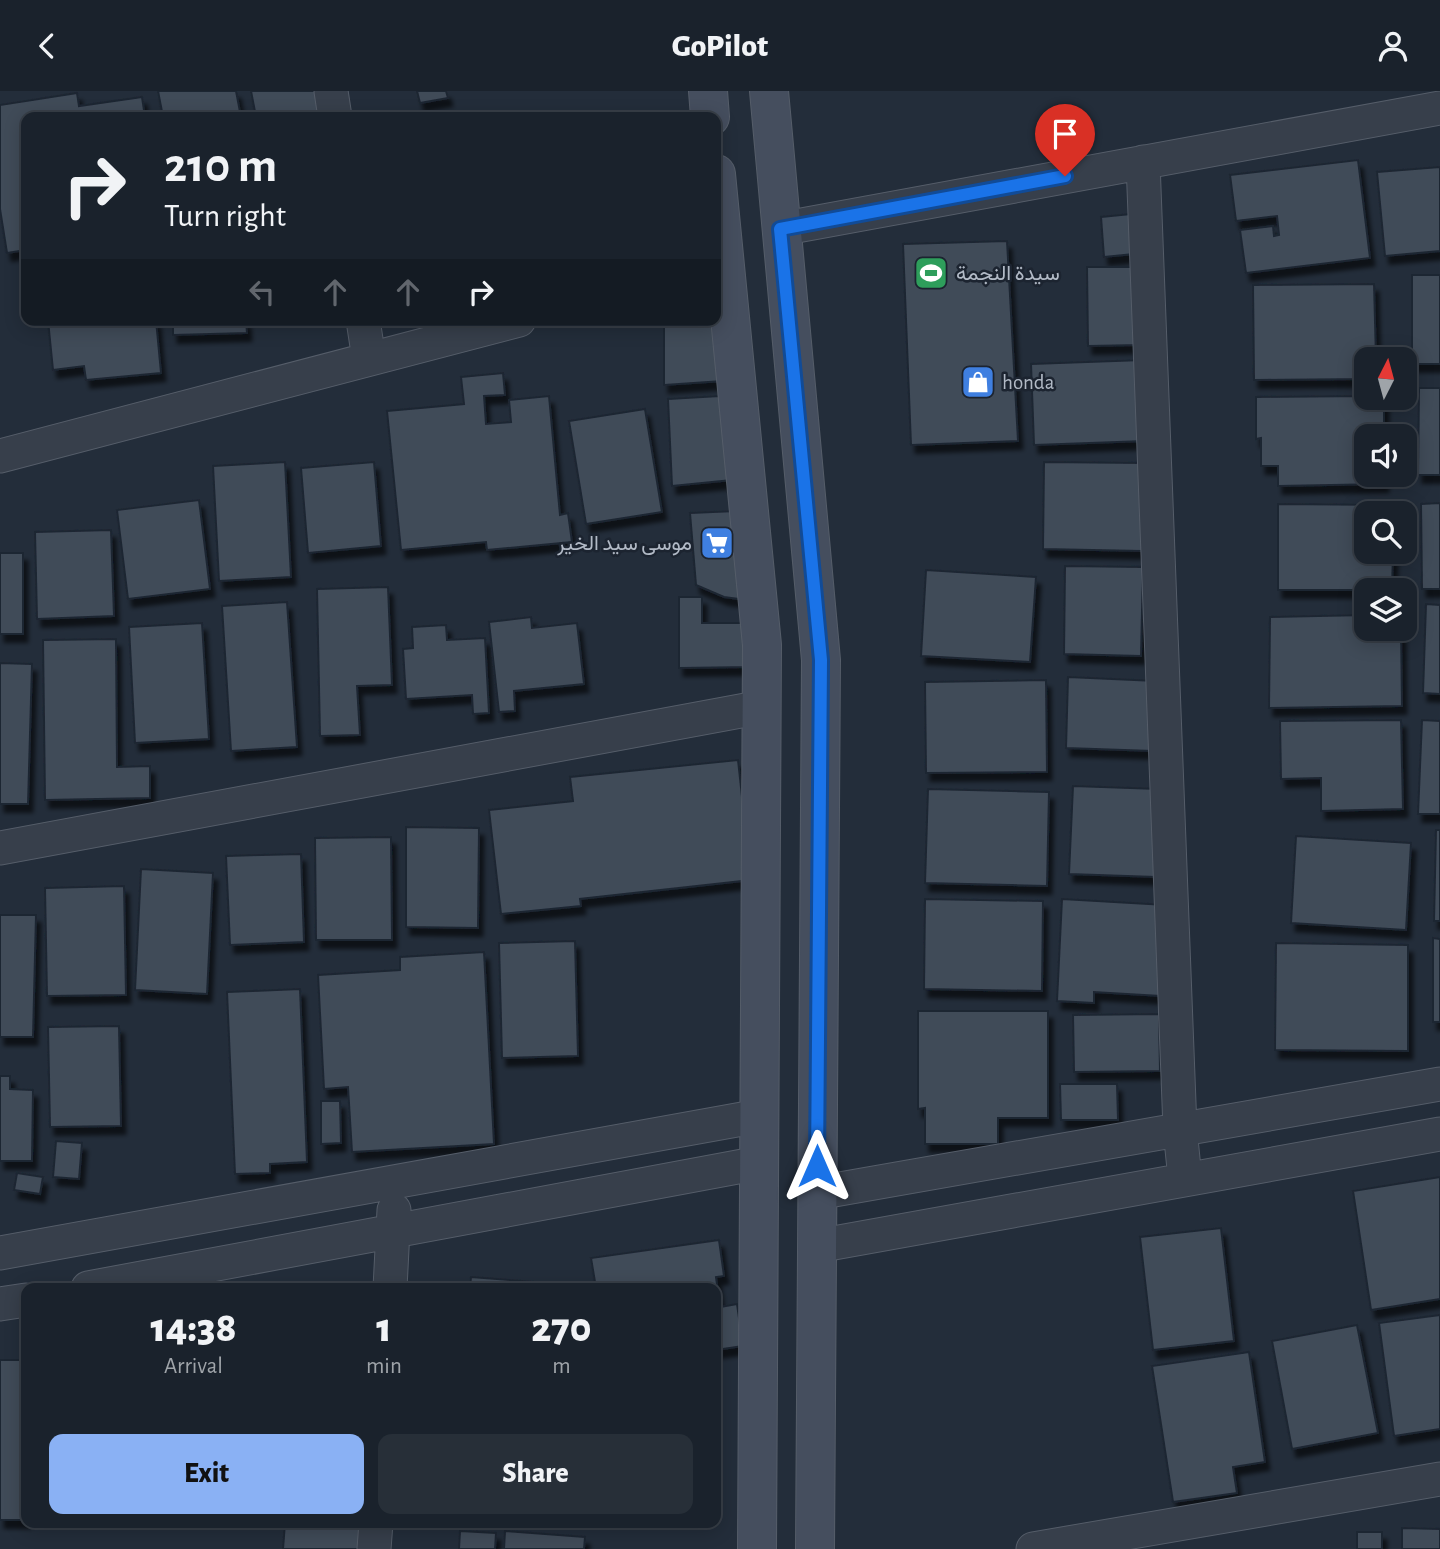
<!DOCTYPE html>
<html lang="en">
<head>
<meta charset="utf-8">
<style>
  :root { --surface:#1a222c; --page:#272f38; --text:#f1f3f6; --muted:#9fa4a9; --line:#383f48; --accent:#8ab1f4 }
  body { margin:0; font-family:"Alegreya Sans",Vazirmatn,sans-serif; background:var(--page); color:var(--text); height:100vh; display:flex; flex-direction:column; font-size:26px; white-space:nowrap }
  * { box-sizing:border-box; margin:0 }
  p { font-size:23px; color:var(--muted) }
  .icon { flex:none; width:38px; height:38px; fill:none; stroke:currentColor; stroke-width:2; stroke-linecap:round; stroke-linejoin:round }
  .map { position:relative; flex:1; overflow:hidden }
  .drawer { position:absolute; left:21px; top:1192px; width:700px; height:245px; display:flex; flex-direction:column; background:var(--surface); border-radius:14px; box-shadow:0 4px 18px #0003,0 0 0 2px var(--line) }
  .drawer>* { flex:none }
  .banner { position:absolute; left:21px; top:21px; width:700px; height:214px; border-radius:14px; box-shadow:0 4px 18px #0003,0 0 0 2px var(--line); background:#1a222c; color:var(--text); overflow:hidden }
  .needle { width:46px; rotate:6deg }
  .tools { position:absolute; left:1354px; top:256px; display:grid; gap:14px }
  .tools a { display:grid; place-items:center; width:63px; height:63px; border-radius:14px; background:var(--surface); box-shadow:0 4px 18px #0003,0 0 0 2px var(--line); font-size:35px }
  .pin { position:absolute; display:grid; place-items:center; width:60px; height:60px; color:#fff; margin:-72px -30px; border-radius:50% 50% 50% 0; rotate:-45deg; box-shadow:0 0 7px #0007 }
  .pin .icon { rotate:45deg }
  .me { position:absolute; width:77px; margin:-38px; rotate:0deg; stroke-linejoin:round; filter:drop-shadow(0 0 5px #0008) }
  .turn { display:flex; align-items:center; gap:24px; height:147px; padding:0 28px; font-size:32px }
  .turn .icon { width:91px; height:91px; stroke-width:2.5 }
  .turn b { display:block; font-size:49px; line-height:60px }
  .lanes { display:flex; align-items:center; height:66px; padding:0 28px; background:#0003; justify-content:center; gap:35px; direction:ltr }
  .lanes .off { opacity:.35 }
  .eta { display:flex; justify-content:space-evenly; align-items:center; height:119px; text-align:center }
  .eta b { font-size:42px; font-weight:800; line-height:49px }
  .action { display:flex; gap:14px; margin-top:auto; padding:14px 28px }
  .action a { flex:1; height:80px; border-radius:14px; background:var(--accent); color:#111; font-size:28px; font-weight:800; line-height:80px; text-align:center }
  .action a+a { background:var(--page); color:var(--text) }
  header { display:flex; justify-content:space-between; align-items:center; height:91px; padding:0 28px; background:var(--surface); font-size:32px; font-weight:800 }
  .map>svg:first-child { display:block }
</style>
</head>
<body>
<header><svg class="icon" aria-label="back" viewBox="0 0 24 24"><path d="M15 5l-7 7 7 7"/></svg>GoPilot<svg class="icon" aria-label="person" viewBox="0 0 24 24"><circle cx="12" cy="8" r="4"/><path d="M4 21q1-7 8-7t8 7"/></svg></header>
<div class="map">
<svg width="1440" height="1458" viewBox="0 0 1440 1458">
  <defs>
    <filter id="shadow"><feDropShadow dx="4.5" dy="8" stdDeviation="2" flood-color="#0009"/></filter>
  </defs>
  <rect width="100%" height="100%" fill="#232d3a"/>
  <path fill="#404b59" stroke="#1e2632" stroke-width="2" filter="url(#shadow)" d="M158,0h78l5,26h-78z
    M251,0h73l5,26h-73z
    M417,0h29l2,7 -28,5z
    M77,2l2,13 63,-9 3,20h-119v133l-19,3 -7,-44v-104z
    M1358,69l12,98 -124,15 -6,-43 33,-4 1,10 5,-1 -2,-19 -41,5 -6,-46z
    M1440,76v84l-55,5 -8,-84z
    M1131,123l3,40 -30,3 -3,-40z
    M1007,150l11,200 -107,4 -8,-201z
    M1087,176h52l1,78 -52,1z
    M1412,184h28v89h-28z
    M1374,193l2,75h-9v20l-113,1 -1,-95z
    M48,229h108l5,53 -75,7 -2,-14 -31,4z
    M173,229h73l1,13 -74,2z
    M684,229h31l8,61 -59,4v-58z
    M1143,269l2,81 -111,4 -3,-81z
    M503,282l2,22 -21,1 2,28 25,-2 -2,-22 40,-4 11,119 8,-2 4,29 -85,8 -1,-8 -85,8 -14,-139 77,-7 -3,-27z
    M1419,297h21v87h-22z
    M720,305l12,84 -60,6 -4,-87z
    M1367,305l17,1v39h-17v38h17v10l-106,2v-20h-17v-28l-5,1v-42z
    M645,318l17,103 -76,12 -17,-103z
    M285,371l6,115 -72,4 -6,-115z
    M374,371l7,84 -73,7 -7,-85z
    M1044,371l99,1 -1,88 -99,-2z
    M199,409l11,89 -82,10 -11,-89z
    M1440,412v86h-18l-1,-85z
    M1278,413l115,1v8h-26v38h26l-1,39h-114z
    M736,420l3,88 -15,-2 -28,-12 -6,-72z
    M111,439l3,86 -77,3 -2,-87z
    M0,462h23v81h-23z
    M1065,475l78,1 -2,89 -77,-2z
    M926,479l110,7 -6,85 -109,-6z
    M388,496l4,98 -35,1 3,49 -40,1 -3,-147z
    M679,506h23v26h48v44l-71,1z
    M287,511l10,145 -66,4 -9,-145z
    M1426,513l14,1v89l-17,-1z
    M1367,524v13h34l1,78 -133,2 1,-91z
    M531,526l1,11 45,-5 7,61 -70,7 1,20 -16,1 -10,-90z
    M202,532l7,116 -74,4 -6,-116z
    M446,534l1,15 38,-2 4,75 -16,1 -1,-19 -66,4 -3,-50 10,-1 -1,-21z
    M116,548l1,128 33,-1v32l-105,2 -2,-160z
    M0,572l32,1 -4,140h-28z
    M1068,586l88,4 -3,70 -87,-3z
    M1046,589l1,92 -121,1 -1,-91z
    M1401,629l2,89 -82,2v-33l-40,1 -1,-58z
    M1422,629l18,1v93h-22z
    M738,669l13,120 -171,19 1,7 -80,8 -12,-104 84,-9 -3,-24z
    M1073,695l86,3 -3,88 -87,-3z
    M928,698l121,3 -2,94 -122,-3z
    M406,736l73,1 -1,100 -72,-1z
    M1436,739h4v91h-6z
    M1296,745l115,7 -5,87 -115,-7z
    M391,746l1,103h-76l-1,-102z
    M301,763l3,88 -74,3 -4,-89z
    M141,778l72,4 -6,121 -72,-4z
    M124,795l2,109 -79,1 -2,-108z
    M925,808l118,2 -1,90 -118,-2z
    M1062,808l104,6 -5,91 -67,-4v11l-37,-2z
    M0,824h36l-3,122h-33z
    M1433,847l7,1v83h-7z
    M575,850l3,115 -76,2 -3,-115z
    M1276,852l132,2v106l-133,-1z
    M484,861l10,192 -142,8 -4,-65 -24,2 -6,-114 82,-5v-13z
    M300,898l7,173 -37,2v9l-35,1 -8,-182z
    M918,920h130v107h-50v26h-73v-36l-7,1z
    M1159,923l1,57 -86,1 -1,-57z
    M119,935l2,100 -71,1 -2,-100z
    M0,985h10v13l23,1 -1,71h-32z
    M1060,993h57l1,36h-57z
    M321,1010h19l1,42 -20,1z
    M56,1050l26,2 -3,36 -26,-2z
    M17,1082l26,4 -3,17 -26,-4z
    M1440,1086v122l-69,11 -18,-119z
    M1221,1137l13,113 -81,9 -13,-113z
    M719,1149l5,36 -8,1 4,30 17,-3 6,42 -27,4v-62h-120l-5,-30z
    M471,1186l113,9v2h-114z
    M1440,1224v114l-46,7 -15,-113z
    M1357,1234l21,108 -86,16 -20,-108z
    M1249,1261l16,110 -32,5 4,26 -64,9 -21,-136z
    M0,1269h26v160h-26z
    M285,1432h83l-2,26h-83z
    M1402,1437l38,1v20h-38z
    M460,1440l36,2 -1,16h-36z
    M505,1440l80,6 -1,12h-80z
    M1357,1441h25v17h-25z"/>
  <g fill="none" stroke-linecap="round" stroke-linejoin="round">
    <defs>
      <path id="street" d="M331,0l4,26
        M1143,71l37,967 5,50
        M780,138l660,-121
        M363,229l6,39
        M0,365l519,-136
        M0,757l762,-141
        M817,1102l623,-109
        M817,1155l623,-112
        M0,1162l759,-137
        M88,1197l671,-125
        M390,1197l4,-78
        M0,1213l26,-4
        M374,1458l2,-26
        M1033,1458l407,-70"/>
      <path id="secondary" d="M708,0l2,26
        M769,0l52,569 -6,889
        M716,83l46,471 -5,904"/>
    </defs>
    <use href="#street" stroke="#555d69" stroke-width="35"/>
    <use href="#secondary" stroke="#555d69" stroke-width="40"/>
    <use href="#street" stroke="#373f4b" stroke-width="33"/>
    <use href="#secondary" stroke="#454e5e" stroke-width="38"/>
  </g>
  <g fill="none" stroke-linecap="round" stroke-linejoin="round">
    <defs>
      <path id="route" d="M817,1075l4,-506 -41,-431 285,-53"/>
    </defs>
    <use href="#route" stroke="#114b97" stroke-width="18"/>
    <use href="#route" stroke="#1a73e8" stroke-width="12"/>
  </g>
  <defs>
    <symbol id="stadium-square" viewBox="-11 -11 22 22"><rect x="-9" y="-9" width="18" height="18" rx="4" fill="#2e9e5b" stroke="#1c2430"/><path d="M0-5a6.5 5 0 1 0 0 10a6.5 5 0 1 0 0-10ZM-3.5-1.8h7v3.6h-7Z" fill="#fff"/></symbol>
    <symbol id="shop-square" viewBox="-11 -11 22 22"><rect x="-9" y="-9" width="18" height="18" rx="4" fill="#3f7fe0" stroke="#1c2430"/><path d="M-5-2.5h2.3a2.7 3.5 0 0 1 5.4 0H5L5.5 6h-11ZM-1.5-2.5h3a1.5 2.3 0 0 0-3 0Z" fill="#fff"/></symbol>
    <symbol id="supermarket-square" viewBox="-11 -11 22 22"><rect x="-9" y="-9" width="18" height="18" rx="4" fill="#3f7fe0" stroke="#1c2430"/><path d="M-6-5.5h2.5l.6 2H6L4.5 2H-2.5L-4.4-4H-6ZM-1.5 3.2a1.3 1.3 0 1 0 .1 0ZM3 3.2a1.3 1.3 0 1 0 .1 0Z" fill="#fff"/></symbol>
  </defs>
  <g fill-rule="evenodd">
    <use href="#stadium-square" x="912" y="163" width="38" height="38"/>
    <use href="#shop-square" x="959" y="272" width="38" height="38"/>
    <use href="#supermarket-square" x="698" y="433" width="38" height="38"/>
  </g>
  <g text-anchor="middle" stroke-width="5" stroke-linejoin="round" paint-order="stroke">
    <g font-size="21" fill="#b2bac6" stroke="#1c2430" text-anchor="start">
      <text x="956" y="189">سيدة النجمة</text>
      <text x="1002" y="298">honda</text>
      <text x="692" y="459" text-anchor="end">موسى سيد الخير</text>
    </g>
  </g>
</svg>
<div class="tools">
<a><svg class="needle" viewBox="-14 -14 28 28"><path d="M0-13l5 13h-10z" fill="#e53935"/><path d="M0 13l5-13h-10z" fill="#9fa4a9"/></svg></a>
<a><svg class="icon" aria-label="sound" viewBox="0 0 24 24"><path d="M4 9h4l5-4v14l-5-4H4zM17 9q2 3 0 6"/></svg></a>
<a><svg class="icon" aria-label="search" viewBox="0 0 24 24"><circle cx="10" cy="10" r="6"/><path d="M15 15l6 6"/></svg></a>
<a><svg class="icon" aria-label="layers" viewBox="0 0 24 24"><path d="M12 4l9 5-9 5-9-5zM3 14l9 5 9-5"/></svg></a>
</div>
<div class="pin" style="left:1065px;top:85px;background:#d93025"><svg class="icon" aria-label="arrive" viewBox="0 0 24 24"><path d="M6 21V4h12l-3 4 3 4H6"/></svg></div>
<svg class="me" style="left:817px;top:1075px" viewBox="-20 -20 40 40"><path d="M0-17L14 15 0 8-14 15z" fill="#1a73e8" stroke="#fff" stroke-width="4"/></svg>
<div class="banner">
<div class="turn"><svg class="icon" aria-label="right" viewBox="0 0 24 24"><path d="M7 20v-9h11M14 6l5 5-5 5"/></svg><div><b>210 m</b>Turn right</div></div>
<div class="lanes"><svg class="icon off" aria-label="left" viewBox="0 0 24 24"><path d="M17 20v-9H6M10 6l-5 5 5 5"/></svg><svg class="icon off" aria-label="ahead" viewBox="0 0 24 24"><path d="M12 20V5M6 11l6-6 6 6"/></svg><svg class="icon off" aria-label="ahead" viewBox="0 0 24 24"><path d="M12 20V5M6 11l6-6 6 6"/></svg><svg class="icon" aria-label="right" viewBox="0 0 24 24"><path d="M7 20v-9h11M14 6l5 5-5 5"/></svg></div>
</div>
<section class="drawer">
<div class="eta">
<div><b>14:38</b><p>Arrival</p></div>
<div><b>1</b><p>min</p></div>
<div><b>270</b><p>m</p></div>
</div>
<div class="action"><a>Exit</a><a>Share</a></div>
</section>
</div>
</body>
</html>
